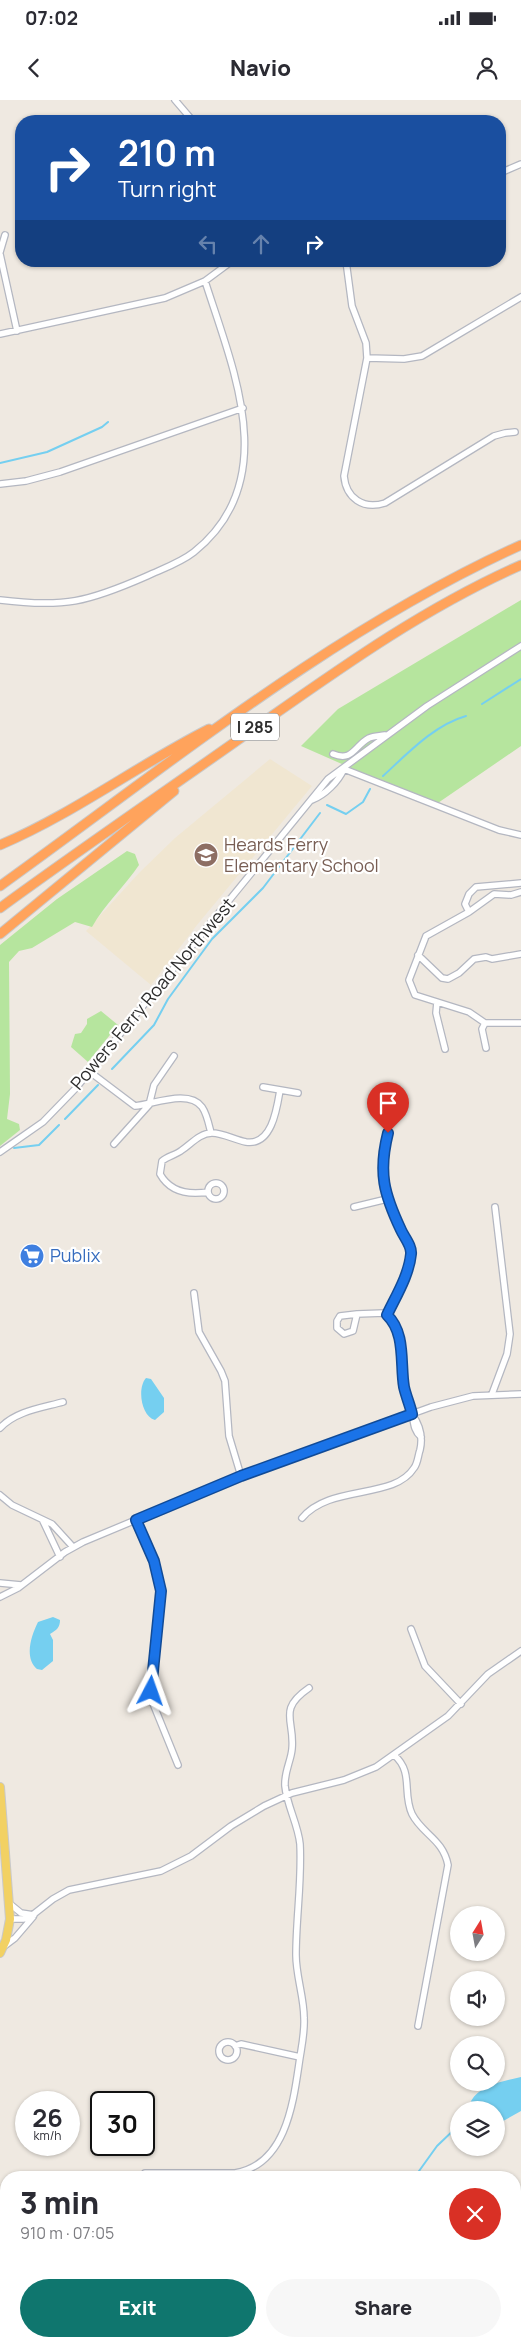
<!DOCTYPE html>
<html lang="en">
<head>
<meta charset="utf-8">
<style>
  :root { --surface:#fff; --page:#f7f7f7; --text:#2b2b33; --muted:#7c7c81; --accent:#0f766e }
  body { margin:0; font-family:Manrope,sans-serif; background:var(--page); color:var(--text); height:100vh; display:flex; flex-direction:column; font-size:19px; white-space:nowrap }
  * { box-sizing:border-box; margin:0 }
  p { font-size:16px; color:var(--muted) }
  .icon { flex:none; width:28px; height:28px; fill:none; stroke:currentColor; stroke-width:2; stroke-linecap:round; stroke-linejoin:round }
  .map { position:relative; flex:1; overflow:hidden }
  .sheet { position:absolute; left:0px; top:2071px; width:521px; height:176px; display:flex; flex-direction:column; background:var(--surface); border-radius:20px 20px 0 0; box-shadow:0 1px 4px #0004 }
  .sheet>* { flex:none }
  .banner { position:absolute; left:15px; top:15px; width:491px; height:152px; border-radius:20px; box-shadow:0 1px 4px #0004; background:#1a4fa0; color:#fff; overflow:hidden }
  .needle { width:32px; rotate:11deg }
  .buttons { position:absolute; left:450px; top:1806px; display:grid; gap:10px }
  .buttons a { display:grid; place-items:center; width:55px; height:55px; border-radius:50%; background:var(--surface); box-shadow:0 1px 4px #0004; font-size:25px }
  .speed { position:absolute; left:15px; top:1991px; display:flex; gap:10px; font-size:25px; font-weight:700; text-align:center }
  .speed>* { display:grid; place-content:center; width:65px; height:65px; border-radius:50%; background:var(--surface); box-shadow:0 1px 4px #0004; line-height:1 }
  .speed small { font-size:12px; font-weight:400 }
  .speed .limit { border:2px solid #111; border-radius:8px; background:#fff; color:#111 }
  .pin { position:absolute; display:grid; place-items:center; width:42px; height:42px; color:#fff; margin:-51px -21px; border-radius:50% 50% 50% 0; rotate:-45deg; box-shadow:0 0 5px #0007 }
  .pin .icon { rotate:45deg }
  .me { position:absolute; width:55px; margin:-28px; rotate:4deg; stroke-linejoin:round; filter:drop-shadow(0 0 4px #0008) }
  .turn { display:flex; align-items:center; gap:18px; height:105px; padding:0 20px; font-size:22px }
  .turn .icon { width:65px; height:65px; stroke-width:2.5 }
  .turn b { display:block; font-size:35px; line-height:42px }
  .lanes { display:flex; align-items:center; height:48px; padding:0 20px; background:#0003; justify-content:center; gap:25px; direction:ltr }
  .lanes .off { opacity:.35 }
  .round { display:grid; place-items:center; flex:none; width:52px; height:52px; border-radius:26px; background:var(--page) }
  .head { display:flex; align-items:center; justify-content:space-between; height:85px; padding:0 20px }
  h1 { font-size:30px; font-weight:800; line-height:38px }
  .button { display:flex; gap:10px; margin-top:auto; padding:10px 20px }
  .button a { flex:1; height:58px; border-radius:30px; background:var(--accent); color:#fff; font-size:20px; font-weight:800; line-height:58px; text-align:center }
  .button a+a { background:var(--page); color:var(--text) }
  .status { display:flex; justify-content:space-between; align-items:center; height:35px; padding:0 25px; background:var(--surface); direction:ltr }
  .status svg { height:14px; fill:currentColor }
  header { display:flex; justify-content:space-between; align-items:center; height:65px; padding:0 20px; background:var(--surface); font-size:22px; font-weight:800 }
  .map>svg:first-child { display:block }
</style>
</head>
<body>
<div class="status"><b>07:02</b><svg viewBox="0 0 49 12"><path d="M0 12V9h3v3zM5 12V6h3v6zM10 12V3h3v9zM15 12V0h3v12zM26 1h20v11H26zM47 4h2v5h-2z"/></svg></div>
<header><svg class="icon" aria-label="back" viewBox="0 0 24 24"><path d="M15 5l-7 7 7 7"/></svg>Navio<svg class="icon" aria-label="person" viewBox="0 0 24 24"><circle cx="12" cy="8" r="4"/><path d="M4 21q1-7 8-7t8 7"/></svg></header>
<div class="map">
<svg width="521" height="2247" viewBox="0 0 521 2247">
  <rect width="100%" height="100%" fill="#efe9e1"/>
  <path fill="#f0e6d1" d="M270,659l42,27 -115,139 -46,60 -65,-54 53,-58 36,-35z"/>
  <path fill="#b6e59e" d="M521,500v146l-86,59 -134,-59 37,-37z
    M127,751l8,3 4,11c-14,21 -34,39 -47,62l-17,-5 -43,26 -13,3 -10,11 1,132 -3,25 12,5 1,6 -20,16v-201l57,-46z
    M101,911l17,14 -30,37 -17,-15 4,-13 6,-1 6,-9v-5z"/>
  <path fill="#75cff0" d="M146,1278l5,1 13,19v14l-9,8c-14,-4 -18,-32 -9,-42z
    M53,1517l7,3c0,7 -3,10 -10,14l3,6v21l-11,9 -5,-1c-13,-11 -6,-33 1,-47z
    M521,1977v34l-25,14v-15h-20l-5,-9c9,-16 33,-20 50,-24z"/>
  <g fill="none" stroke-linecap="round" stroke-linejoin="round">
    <path stroke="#75cff0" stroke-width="2" d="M0,363l47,-11 55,-25 6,-5
      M482,604l39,-25
      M383,676c24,-22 51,-51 83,-60
      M327,705l19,9 17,-12 7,-13
      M112,969l42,-44 14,-26 44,-60 51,-51 57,-75
      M65,1019l33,-34
      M14,1048l25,-3 20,-20
      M414,2078l23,-32 22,-21
      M429,2247v-6"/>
    <defs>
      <path id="minor" d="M175,0l18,21
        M500,73l21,-9
        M0,152l5,-17
        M0,154l17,77
        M346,161l6,45 14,37 1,15 -23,118c2,22 19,34 41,27l109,-67 11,-3 10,-1
        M0,234l165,-36 40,-17 27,-20
        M367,258l37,1 18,-3 99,-59
        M0,384l26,-3 34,-9 183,-64
        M0,500c64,8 88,2 147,-24 15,-7 33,-13 47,-24 89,-71 39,-183 11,-271
        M333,654c20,8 21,-8 36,-16 5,-2 11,-2 16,-3
        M344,669l155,61 22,5
        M312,700c13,-5 26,-18 32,-31
        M521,783l-45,4 -7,7 -4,10 4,8 -43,24 -17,44 6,15 54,17 16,11h36
        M469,812l25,-18 17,1 10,-3
        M418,855l24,23 6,1 11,-6 15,-14 12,-2 6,2 29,-5
        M437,902l-1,11 9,36
        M485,923l-3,6 4,19
        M90,972l45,34c19,-2 54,-17 67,1 5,7 7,18 9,26
        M263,987l35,6
        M114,1044l35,-39 5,-20 20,-29
        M0,1052l43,-30 33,-34 252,-309 99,-73 94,-60
        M208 1091a8 8 0 1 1 16 0a8 8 0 1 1-16 0Z
        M208,1092c-19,3 -38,0 -48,-18l2,-13c6,-5 14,-6 20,-11 9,-6 18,-17 30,-17 11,0 23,7 34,9 26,4 31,-34 34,-52
        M354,1107l33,-8
        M194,1193l5,39 22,39 4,10 4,55 12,40
        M357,1214l27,-1c22,16 16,50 20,73 2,9 6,18 8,26 2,10 1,18 9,25
        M357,1214l-4,17 -9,3 -7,-6v-7l3,-5z
        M387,1215l16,-34 8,-28c-1,-9 -9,-19 -13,-28 -15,-35 -20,-55 -10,-92
        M492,1294l15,-40 3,-20 -15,-127
        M0,1328c16,-17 41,-20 63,-26
        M0,1395l12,10 40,19 21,23
        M302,1418c28,-34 92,-18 112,-50 4,-5 4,-13 6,-18 3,-13 0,-25 -8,-36
        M136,1420l18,41 7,30 -10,86 1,24 26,64
        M43,1421l17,36
        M0,1483l21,2
        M0,1497l18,-9 47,-36 18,-10 158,-66 190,-69 42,-11 48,-2
        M411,1529l14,37 36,38
        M394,1655c20,17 8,38 18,59 10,20 31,25 36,51l-30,161
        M10,1804l11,9 13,2
        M10,1819h13l7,-2 23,-18 16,-9 92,-19 30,-15 40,-30 33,-20 28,-13 52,-13 32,-13 72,-51 40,-42 33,-23
        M3,1847l12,-9 18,-21
        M219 1951a9 9 0 1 1 18 0a9 9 0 1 1-18 0Z
        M235,1946l6,-2 59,13
        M145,2073h90c50,-8 58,-68 64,-109 2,-15 6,-31 5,-46 0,-21 -8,-42 -8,-63 0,-37 6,-74 4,-111 -2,-20 -13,-38 -15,-58 -1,-14 6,-25 7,-37 3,-29 -15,-39 17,-61
        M0,2211l6,-4
        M360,2247l2,-6"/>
      <path id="major" d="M0,1687l10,132 -4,21 -6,13"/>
      <path id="highway" d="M0,745c73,-31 138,-80 209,-116
        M0,786c167,-120 333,-256 521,-341
        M0,808c78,-57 157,-111 235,-166 93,-65 182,-131 286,-177
        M0,834l174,-143"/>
    </defs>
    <use href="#minor" stroke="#b4b7c1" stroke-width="8"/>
    <use href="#major" stroke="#c9c9c9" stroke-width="10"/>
    <use href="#highway" stroke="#c9c9c9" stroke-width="11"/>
    <use href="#minor" stroke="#fff" stroke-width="5.5"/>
    <use href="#major" stroke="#f2d163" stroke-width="8"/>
    <use href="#highway" stroke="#ffa35c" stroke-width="9"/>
  </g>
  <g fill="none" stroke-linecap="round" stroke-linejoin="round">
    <defs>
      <path id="route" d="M151,1591l10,-100 -7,-30 -18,-41 105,-44 171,-62c-2,-9 -6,-18 -8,-27 -4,-23 2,-54 -17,-72 9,-19 22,-40 24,-61 1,-8 -7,-17 -10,-24 -17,-36 -23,-57 -13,-97"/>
    </defs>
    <use href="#route" stroke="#114b97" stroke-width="12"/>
    <use href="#route" stroke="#1a73e8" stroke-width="9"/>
  </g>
  <defs>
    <symbol id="school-disc" viewBox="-11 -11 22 22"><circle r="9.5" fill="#8d6e63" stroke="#fff"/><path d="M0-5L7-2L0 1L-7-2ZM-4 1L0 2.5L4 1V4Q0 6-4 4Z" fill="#fff"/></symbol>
    <symbol id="supermarket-disc" viewBox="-11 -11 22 22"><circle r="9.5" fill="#3f7fe0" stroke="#fff"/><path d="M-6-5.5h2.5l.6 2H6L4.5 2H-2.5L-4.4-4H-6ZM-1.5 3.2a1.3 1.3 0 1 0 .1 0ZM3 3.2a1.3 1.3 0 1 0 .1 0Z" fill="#fff"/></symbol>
  </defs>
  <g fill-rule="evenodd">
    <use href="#school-disc" x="192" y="741" width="28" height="28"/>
    <use href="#supermarket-disc" x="18" y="1142" width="28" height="28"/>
  </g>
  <g text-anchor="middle" stroke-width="4.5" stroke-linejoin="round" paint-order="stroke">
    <rect fill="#fff" stroke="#6d6d6d" stroke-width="1" x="231" y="613.5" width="48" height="27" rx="4"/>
    <g font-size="16" font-weight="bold" fill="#2e2e2e">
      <text x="255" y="633">I 285</text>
    </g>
    <g font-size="18" fill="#785e54" stroke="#fff" text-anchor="start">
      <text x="224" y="751">Heards Ferry<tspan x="224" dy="21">Elementary School</tspan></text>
    </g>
    <g font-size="18" fill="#2e2e2e" stroke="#fff">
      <text transform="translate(153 894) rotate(-50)" y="6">Powers Ferry Road Northwest</text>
    </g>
    <g font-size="18" fill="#366cbe" stroke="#fff" text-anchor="start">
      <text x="50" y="1162">Publix</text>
    </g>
  </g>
</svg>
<div class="buttons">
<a><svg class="needle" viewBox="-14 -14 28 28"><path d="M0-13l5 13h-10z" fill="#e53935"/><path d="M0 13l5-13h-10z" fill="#7c7c81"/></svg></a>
<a><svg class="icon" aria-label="sound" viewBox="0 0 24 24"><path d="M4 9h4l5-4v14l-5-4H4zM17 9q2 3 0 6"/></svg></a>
<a><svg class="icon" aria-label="search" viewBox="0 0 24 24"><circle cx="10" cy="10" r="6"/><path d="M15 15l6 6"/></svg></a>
<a><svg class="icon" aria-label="layers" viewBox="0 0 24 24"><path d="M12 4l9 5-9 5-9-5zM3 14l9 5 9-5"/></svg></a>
</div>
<div class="speed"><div>26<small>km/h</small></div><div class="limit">30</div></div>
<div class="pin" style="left:388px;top:1033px;background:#d93025"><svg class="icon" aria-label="arrive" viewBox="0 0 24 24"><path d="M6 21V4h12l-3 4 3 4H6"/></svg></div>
<svg class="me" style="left:151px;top:1591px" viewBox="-20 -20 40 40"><path d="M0-17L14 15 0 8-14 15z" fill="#1a73e8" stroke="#fff" stroke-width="4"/></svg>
<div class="banner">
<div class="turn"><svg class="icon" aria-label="right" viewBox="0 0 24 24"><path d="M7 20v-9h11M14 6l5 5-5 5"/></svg><div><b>210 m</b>Turn right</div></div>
<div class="lanes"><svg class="icon off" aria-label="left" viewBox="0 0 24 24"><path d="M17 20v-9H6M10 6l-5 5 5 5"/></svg><svg class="icon off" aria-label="ahead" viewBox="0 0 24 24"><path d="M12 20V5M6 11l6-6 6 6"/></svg><svg class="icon" aria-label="right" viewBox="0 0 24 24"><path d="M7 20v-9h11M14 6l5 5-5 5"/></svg></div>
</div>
<section class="sheet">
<div class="head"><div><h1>3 min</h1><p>910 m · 07:05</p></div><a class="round" style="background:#d93025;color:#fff"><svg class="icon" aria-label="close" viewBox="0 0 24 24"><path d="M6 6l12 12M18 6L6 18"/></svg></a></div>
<div class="button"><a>Exit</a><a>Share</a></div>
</section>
</div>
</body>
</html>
